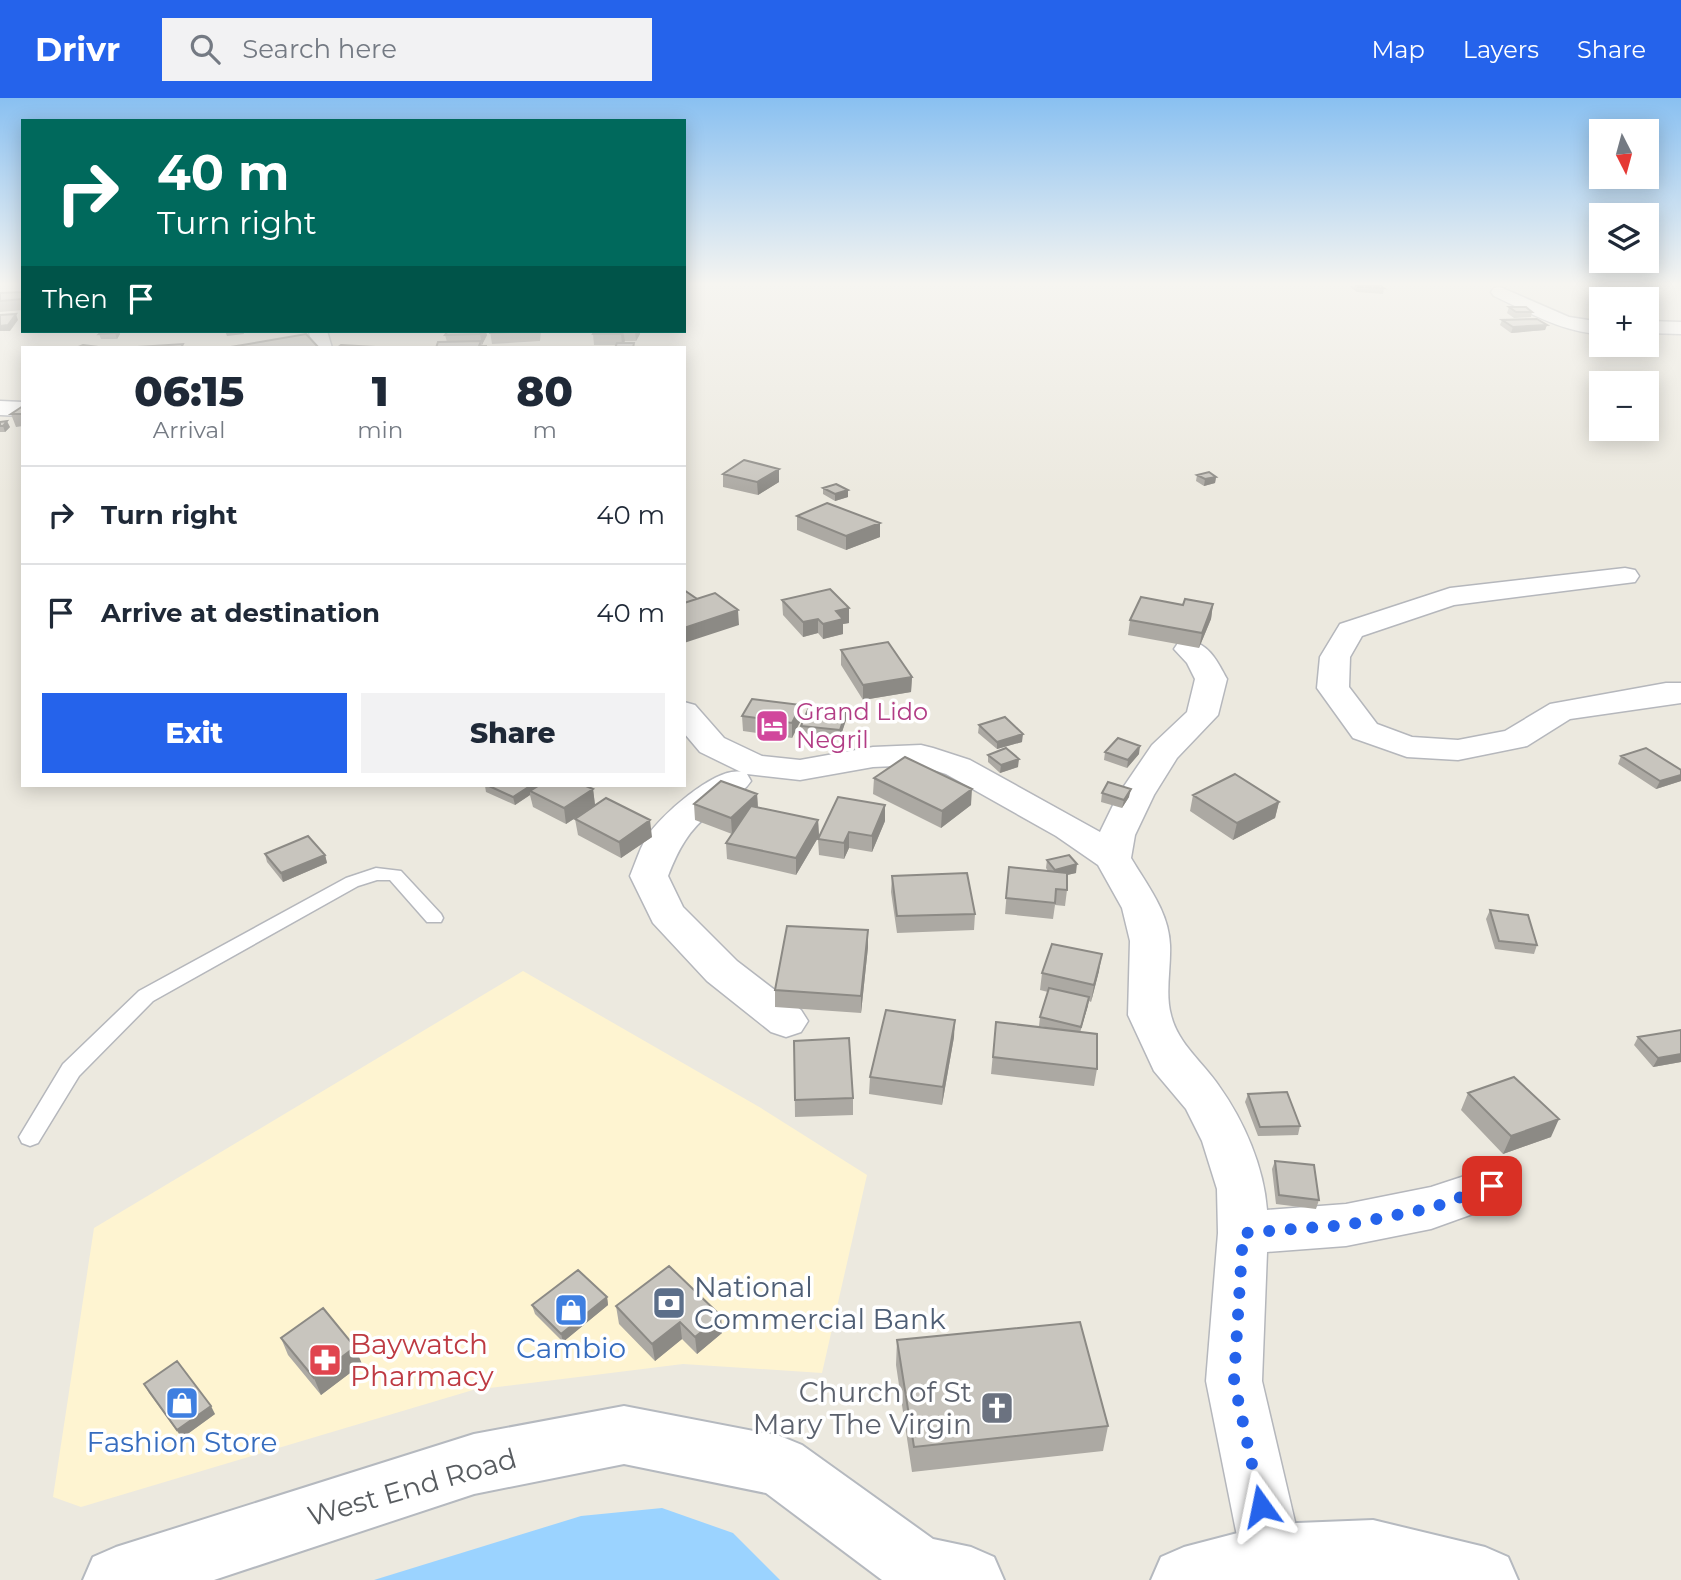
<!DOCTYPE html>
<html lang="en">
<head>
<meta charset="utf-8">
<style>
  :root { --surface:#fff; --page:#f2f2f3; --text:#1f2937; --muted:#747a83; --line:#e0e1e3; --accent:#2563eb }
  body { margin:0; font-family:Montserrat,sans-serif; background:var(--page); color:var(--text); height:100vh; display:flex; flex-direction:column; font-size:26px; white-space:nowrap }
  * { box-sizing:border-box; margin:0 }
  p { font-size:23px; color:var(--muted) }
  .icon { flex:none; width:38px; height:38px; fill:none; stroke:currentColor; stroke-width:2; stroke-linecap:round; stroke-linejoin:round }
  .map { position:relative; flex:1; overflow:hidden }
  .panel { position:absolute; left:21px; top:248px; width:665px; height:441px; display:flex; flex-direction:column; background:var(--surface); border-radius:0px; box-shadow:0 4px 18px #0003 }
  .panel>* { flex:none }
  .guide { position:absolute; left:21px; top:21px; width:665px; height:214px; border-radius:0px; box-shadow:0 4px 18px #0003; background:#00695c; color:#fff; overflow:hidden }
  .needle { width:46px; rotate:174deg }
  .controls { position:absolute; left:1589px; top:21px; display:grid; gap:14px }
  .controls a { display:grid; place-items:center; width:70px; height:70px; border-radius:0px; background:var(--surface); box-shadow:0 4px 18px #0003; font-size:35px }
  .pin { position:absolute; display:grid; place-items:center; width:60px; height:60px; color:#fff; margin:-30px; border-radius:14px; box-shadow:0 4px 10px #0006 }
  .me { position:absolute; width:77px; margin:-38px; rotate:348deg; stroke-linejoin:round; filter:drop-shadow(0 0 5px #0008) }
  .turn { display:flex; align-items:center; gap:24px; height:147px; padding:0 21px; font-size:32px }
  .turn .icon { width:91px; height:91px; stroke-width:2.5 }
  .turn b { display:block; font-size:49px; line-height:60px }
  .then { display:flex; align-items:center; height:66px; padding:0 21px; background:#0003; gap:14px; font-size:26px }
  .eta { display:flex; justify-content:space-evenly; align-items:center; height:119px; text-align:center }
  .eta b { font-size:42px; font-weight:800; line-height:49px }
  .primary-button { display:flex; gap:14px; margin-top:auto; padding:14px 21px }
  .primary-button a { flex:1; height:80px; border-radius:0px; background:var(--accent); color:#fff; font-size:28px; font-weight:800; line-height:80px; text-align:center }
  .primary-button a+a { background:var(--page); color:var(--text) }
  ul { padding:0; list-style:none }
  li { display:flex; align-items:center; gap:21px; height:98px; padding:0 21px; border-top:2px solid var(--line) }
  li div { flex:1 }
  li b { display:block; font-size:26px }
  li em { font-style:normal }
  header { display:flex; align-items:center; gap:42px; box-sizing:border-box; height:98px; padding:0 35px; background:var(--accent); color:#fff }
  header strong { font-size:33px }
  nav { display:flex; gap:38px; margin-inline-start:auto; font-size:24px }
  .search { width:490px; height:63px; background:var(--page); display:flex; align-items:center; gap:18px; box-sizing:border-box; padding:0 24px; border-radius:0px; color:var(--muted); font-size:26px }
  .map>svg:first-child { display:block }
</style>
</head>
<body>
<header>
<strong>Drivr</strong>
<div class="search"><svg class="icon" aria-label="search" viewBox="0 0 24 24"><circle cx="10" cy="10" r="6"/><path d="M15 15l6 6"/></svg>Search here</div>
<nav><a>Map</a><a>Layers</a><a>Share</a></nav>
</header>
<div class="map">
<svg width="1681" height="1482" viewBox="0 0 1681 1482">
  <rect width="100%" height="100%" fill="#ece9df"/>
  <path fill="#fef4d1" d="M523,873l238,137 106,67 -45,198 -139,-9 -210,26 -392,117 -28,-10 41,-269z"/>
  <path fill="#9bd3ff" d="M662,1410l71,25 47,47h-406l207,-64z"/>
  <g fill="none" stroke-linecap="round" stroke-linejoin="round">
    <defs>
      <path id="lane" d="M376,770l25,3 40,43 2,4 -2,4h-14l-37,-42h-13l-19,6 -205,115 -74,75 -41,67 -8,3 -8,-3 -3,-6 44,-73 76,-73 207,-113z"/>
      <path id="street" d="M1500,189l69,30 32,5v12c-40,-2 -72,-22 -107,-38l-3,-4 3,-4z
        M1647,223l34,1v12l-34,-1z
        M309,233h18l5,17h-20z
        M0,303l23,1v14l-23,-1z
        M1625,470l10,2 4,6 -4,6 -181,23 -92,31 -12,21 -1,30 28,37 35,13 46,3 47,-9 45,-27 116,-21h15v20l-111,16 -43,27 -69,14 -51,-3 -54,-19 -36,-50 3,-31 20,-33 110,-36z
        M1189,542c21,5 28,21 38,39l-9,36 -41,43 -23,37 -19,40 -4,23c16,27 38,54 39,87 1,22 -5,49 1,70 7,29 32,47 48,71 25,35 45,81 48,124l79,-6 85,-17 61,-20 17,6 7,14 -7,14 -78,28 -85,17 -79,6 -5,129 41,175 -9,22 -6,2 -38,-2 -9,-22 -35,-175 12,-148 -1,-44 -15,-48 -16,-32 -32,-38 -26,-56 2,-74 -8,-33 -24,-43 -42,-29 -110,-62 -28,-9 -45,2 -73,13 -53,-6 4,7c-9,14 -26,21 -39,31 -23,17 -34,38 -44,64l15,31 54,54 64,49 7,11 -7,11 -15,5 -15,-5 -64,-51 -54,-58 -23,-47c5,-12 9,-25 15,-36 12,-22 71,-74 96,-68l-41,-20 -16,-19v-31l11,3 29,33 38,18 38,4 73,-13 48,-2 12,3 37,12 130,72 18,-37 34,-50 35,-33 8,-33 -8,-16 -13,-14 4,-6z"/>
      <path id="secondary" d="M624,1308l156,30 22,9 131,94 38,8 23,10 10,23h-122l-116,-87 -142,-29 -150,30 -260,86h-131l10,-23 23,-10 358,-113z
        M1373,1422l112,27 23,10 10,23h-367l10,-23 23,-10 88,-23z"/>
    </defs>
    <use href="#lane" stroke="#b5b7bc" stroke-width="3"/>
    <use href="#street" stroke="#b5b7bc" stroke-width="3"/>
    <use href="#secondary" stroke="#b5b9bf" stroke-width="4"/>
    <use href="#lane" fill="#fff" fill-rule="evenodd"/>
    <use href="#street" fill="#fff" fill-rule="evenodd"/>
    <use href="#secondary" fill="#fff" fill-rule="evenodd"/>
  </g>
  <path fill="#aca9a3" d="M1349,188h32l3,2 -1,6 -26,-2z
    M23,194v18l-23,2v-19z
    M1509,209l23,5 -1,5 -17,1 -7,-5z
    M1502,222l45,5 -2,5 -34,3 -11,-8z
    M102,233h17l1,3 -3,5h-16l-2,-5z
    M490,233h51l-1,10 -48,3z
    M595,233h45v3l-4,7h-11l-2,2 12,5h-20l1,-3h-22l-1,-11z
    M445,237h42l-6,11 -34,-4z
    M23,308v20l-7,1 -5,-13z
    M0,324l10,5 -5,5h-5z
    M723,376l56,8 -21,13 -35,-8z
    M1197,377l19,2 -1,6 -11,3 -8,-5z
    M823,390l25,9 -13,4 -12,-7z
    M797,418l83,7v14l-34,13 -49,-20z
    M782,502l67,23 -6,1v10l-20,5 -5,-6 -15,4 -20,-22z
    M1213,506l-2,15 -12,29 -71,-13 2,-15 53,-15z
    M841,552l71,27 -1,15 -48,8 -22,-35z
    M847,611v8l-7,21 -39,-4v-8z
    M742,618l59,4 -9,18 -49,-7z
    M979,627l43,17 -25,7 -19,-16z
    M1105,654l34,2 -12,14 -23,-8z
    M988,657l30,12 -18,6 -12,-11z
    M1621,658l60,14v11l-25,8 -38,-25z
    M874,680l97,27 -30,23 -68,-34z
    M485,688h49l1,2 58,1 2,16 -29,19 -33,-17 -3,-12 -15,10 -29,-13z
    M1102,695l27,4 -7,11 -21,-6z
    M757,696l1,13 60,13 1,16 -23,39 -69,-16 -1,-16 6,-9 -37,-14 -1,-16z
    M1193,697l86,7 -4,16 -42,22 -43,-29z
    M575,721l77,18 -31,21 -43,-23z
    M885,723l-13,31 -23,-4 -5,11 -25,-4 -1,-16z
    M265,756l60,1 2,8 -44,19 -16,-20z
    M1047,762l29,13 -9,2v15l-2,16 -10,-1 -2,14 -48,-5 4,-47 39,4 -2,-3z
    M892,778l83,38 -1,16 -77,3 -6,-41z
    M1490,812l47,35 -3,9 -39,-5 -9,-30z
    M868,849l-7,66 -86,-6v-17z
    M1099,873l-8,31 -2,-1 -9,31 17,37 -3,17 -103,-12 5,-52 55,6 -12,-2 1,-9 8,-25 -8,-2 2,-17z
    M1681,932v32l-28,5 -19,-22 4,-8z
    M954,939l-12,68 -73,-11 1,-17z
    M794,943l59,57v17l-58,2z
    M1468,995l83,44 -48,17 -42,-44z
    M1248,996l52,32 -2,9 -40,1 -13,-34z
    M1275,1063l44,39 -3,9 -40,-5 -4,-35z
    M607,1199l1,8 -45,37 -28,-28 -3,-9z
    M616,1208l105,10 1,17 -25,21 -15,-15 -27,22 -36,-37z
    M281,1240l81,26 -41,31 -33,-40z
    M897,1242l211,86 -5,25 -191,21 -16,-107z
    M144,1286l71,30 -33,24 -33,-45z"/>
  <path fill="#8c8a85" d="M16,216l2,6 -8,11h-10v-5z
    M1547,227l-2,5 -34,3 2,-6z
    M116,233h3l1,3 -3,5 -2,-6z
    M131,233h17l-16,2z
    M217,233h8v1l-8,1z
    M225,233h18l1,3 -17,2z
    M482,233h4l1,4 -5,10 -2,-11z
    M623,233l2,10 -3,4 -1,-11z
    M635,233h5v3l-4,7z
    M7,323l3,6 -5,5 -2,-6z
    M779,371v13l-21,13 -1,-13z
    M1216,379l-1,6 -11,3 1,-7z
    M848,392v7l-13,4v-7z
    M880,425v14l-34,13v-14z
    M1213,506l-2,15 -12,29 3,-15z
    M849,510v15l-6,1v10l-20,5v-15l13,-13z
    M738,512l1,15 -55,18v-15z
    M818,521v14l-15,4v-15z
    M912,579l-1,15 -48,8v-15z
    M801,607v15l-9,18v-15z
    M847,611v8l-7,21v-8z
    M1023,636l-1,8 -25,7v-7z
    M1140,648l-1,8 -12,14 1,-8z
    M1019,661l-1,8 -18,6 1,-8z
    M1681,677v6l-25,8 4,-8z
    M530,688h4l1,5h-5v4l-15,10 -2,-8z
    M593,691l2,16 -29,19 -2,-16z
    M972,691l-1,16 -30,23 1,-17z
    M1131,691l-2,8 -7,11 2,-8z
    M757,696l1,16 -26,24 -1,-16z
    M1279,704l-4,16 -42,22 4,-17z
    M885,707v16l-13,31v-16z
    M650,722l2,17 -31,21 -2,-16z
    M818,722l1,16 -23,39v-17z
    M849,734v16l-5,11v-16z
    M325,757l2,8 -44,19 -2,-9z
    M1077,766l-1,9 -22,5 1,-8z
    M868,832v17l-7,66v-17z
    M1102,856l-3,17 -8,31 3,-17z
    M1089,899l-1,9 -9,29 2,-8z
    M955,922l-1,17 -12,68 1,-18z
    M1681,956v8l-28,5 5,-9z
    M1559,1021l-8,18 -48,17 8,-18z
    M607,1199l1,8 -45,37 -2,-8z
    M721,1218l1,17 -25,21 -2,-17z
    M680,1224l2,17 -27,22 -3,-17z
    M355,1249l7,17 -41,31 -7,-17z
    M211,1308l4,8 -33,24 -5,-8z"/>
  <path fill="#c8c5be" stroke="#8c8a85" stroke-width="2" d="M1357,188h24l3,2 -26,-1z
    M23,194v7l-23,2v-8z
    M1509,209h17l6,5h-16z
    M16,216l-8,11 -8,1v-11z
    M1537,221l10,6 -34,2 -11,-7z
    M102,233h14l-1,2 -16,1z
    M448,233h34l-2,3 -35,1z
    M490,233h39l-39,2z
    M595,233h28l-2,3h-28z
    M306,236l13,14h-87l-1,-1z
    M481,243l-2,5h7v2h-50l2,-6z
    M617,245h17l-1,5h-18z
    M183,246l-2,4h-43v-1z
    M83,247l23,3h-30z
    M341,247l35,2 -2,1h-37z
    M23,308v8h-12z
    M7,323l-4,5h-3v-4z
    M744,362l35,9 -22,13 -34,-8z
    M1209,374l7,5 -11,2 -8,-4z
    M836,386l12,6 -13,4 -12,-6z
    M827,405l53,20 -34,13 -49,-20z
    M830,491l19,19 -13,3 7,8 -20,5 -5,-5 -15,3 -21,-22z
    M684,492l13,9 -13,4z
    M715,495l23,17 -54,18v-25z
    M1141,499l42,8 2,-6 28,5 -11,29 -72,-13z
    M888,544l24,35 -49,8 -22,-35z
    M752,601l49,6 -9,18 -50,-7z
    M810,607l37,4 -7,21 -39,-4z
    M1005,619l18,17 -26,8 -18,-17z
    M1118,640l22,8 -12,14 -23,-8z
    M1006,650l13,11 -18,6 -13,-10z
    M1646,650l35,22v5l-21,6 -39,-25z
    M905,659l67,32 -30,22 -68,-33z
    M1235,676l44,28 -42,21 -44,-28z
    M721,683l36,13 -26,24 -37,-14z
    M1108,684l23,7 -7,11 -22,-7z
    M489,688h41l-17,11z
    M538,688h48l7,3 -29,19 -34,-17z
    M838,699l47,8 -13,31 -23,-4 -5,11 -26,-4z
    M606,700l44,22 -31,22 -44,-23z
    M751,708l67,14 -22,38 -70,-15z
    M308,738l17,19 -44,18 -16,-19z
    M1069,757l8,9 -22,6 -8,-10z
    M1009,769l58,6v17l-11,-1 -1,14 -49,-5z
    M967,775l8,41 -78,2 -5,-40z
    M1490,812l38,5 9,30 -38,-4z
    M787,828l81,4 -7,66 -86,-6z
    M1052,846l50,10 -8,31 -52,-12z
    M1049,890l40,9 -8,30 -41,-10z
    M886,912l69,10 -12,67 -73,-10z
    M996,924l101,12v35l-104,-12z
    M1681,932v24l-23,4 -20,-21z
    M849,940l4,60 -58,2 -1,-59z
    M1514,979l45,42 -48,17 -43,-43z
    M1287,994l13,34 -40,1 -12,-33z
    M1275,1063l39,4 5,35 -40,-5z
    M669,1168l52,50 -26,21 -15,-15 -28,22 -36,-38z
    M578,1172l29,27 -46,37 -29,-29z
    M323,1210l32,39 -41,31 -33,-40z
    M1080,1224l28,104 -194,21 -17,-107z
    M177,1263l34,45 -34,24 -33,-46z"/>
  <linearGradient id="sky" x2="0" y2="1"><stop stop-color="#89c0f1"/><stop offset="0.47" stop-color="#f6f5f1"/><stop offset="1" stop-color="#f6f5f1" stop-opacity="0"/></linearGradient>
  <rect width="1681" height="396" fill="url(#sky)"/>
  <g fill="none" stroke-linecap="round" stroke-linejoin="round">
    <path stroke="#2563eb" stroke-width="12" stroke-dasharray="0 21.6" d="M1261,1408l-27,-125 9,-148 103,-8 85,-17 61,-22"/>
  </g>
  <defs>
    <symbol id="hotel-square" viewBox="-11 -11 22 22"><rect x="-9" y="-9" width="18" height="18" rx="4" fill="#d1479c" stroke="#fff"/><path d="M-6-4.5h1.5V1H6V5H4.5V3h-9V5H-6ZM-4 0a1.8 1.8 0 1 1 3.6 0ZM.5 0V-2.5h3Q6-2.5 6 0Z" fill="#fff"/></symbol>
    <symbol id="bank-square" viewBox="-11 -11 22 22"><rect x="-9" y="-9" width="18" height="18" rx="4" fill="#5c6f8a" stroke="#fff"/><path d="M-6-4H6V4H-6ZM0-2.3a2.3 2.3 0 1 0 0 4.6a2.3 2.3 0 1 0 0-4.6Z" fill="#fff"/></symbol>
    <symbol id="shop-square" viewBox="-11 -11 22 22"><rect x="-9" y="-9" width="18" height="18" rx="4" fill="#3f7fe0" stroke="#fff"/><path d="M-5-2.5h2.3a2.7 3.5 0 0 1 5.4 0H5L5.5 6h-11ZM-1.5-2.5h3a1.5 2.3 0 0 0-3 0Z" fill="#fff"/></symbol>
    <symbol id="pharmacy-square" viewBox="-11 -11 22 22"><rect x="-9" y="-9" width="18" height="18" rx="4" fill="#e0444e" stroke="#fff"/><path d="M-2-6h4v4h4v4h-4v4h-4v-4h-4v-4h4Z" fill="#fff"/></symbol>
    <symbol id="church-square" viewBox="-11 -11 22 22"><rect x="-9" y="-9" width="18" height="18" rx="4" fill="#6b7280" stroke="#fff"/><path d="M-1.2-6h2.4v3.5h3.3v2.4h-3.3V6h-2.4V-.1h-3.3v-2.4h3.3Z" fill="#fff"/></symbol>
  </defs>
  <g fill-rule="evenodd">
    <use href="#hotel-square" x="753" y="609" width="38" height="38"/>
    <use href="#bank-square" x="650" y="1186" width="38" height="38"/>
    <use href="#shop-square" x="552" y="1193" width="38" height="38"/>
    <use href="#pharmacy-square" x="306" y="1243" width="38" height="38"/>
    <use href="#shop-square" x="163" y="1286" width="38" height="38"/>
    <use href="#church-square" x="978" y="1291" width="38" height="38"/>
  </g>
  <g text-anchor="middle" stroke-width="7" stroke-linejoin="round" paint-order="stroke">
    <g font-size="24" fill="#b23c85" stroke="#fff" text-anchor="start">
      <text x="796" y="622">Grand Lido<tspan x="796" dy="28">Negril</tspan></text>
    </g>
    <g font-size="28" fill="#4e5e75" stroke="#fff" text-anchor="start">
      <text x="694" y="1199">National<tspan x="694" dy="32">Commercial Bank</tspan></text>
    </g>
    <g font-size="28" fill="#be3a42" stroke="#fff" text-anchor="start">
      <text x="350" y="1256">Baywatch<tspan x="350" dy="32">Pharmacy</tspan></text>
    </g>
    <g font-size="28" fill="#366cbe" stroke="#fff">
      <text x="571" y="1260">Cambio</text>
      <text x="182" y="1354">Fashion Store</text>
    </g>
    <g font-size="28" fill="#5b616d" stroke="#fff" text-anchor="end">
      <text x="972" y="1304">Church of St<tspan x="972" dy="32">Mary The Virgin</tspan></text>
    </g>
    <g font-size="28" fill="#585c60" stroke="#fff">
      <text transform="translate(412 1389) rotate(-16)" y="10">West End Road</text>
    </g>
  </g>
</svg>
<div class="controls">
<a><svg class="needle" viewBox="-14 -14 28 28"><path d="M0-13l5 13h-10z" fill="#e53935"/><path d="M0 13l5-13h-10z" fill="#747a83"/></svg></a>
<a><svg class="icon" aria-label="layers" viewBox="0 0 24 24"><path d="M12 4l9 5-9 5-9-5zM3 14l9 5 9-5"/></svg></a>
<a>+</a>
<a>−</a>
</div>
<div class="pin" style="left:1492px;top:1088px;background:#d93025"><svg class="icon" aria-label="arrive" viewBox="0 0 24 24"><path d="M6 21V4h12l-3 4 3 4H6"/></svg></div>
<svg class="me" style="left:1261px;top:1408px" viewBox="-20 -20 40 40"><path d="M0-17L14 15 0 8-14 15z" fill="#2563eb" stroke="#fff" stroke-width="4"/></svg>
<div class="guide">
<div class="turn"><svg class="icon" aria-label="right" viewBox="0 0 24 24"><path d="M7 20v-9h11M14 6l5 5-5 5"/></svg><div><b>40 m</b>Turn right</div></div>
<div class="then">Then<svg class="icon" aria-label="arrive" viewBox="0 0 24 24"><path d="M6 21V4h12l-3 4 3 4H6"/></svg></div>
</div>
<section class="panel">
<div class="eta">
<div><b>06:15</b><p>Arrival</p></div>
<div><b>1</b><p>min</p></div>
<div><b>80</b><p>m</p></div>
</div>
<ul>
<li><svg class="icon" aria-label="right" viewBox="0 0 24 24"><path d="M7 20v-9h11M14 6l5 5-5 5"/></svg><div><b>Turn right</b></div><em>40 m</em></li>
<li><svg class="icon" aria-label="arrive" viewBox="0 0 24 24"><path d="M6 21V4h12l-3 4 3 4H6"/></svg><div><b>Arrive at destination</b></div><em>40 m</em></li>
</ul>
<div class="primary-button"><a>Exit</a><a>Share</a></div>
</section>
</div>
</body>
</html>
